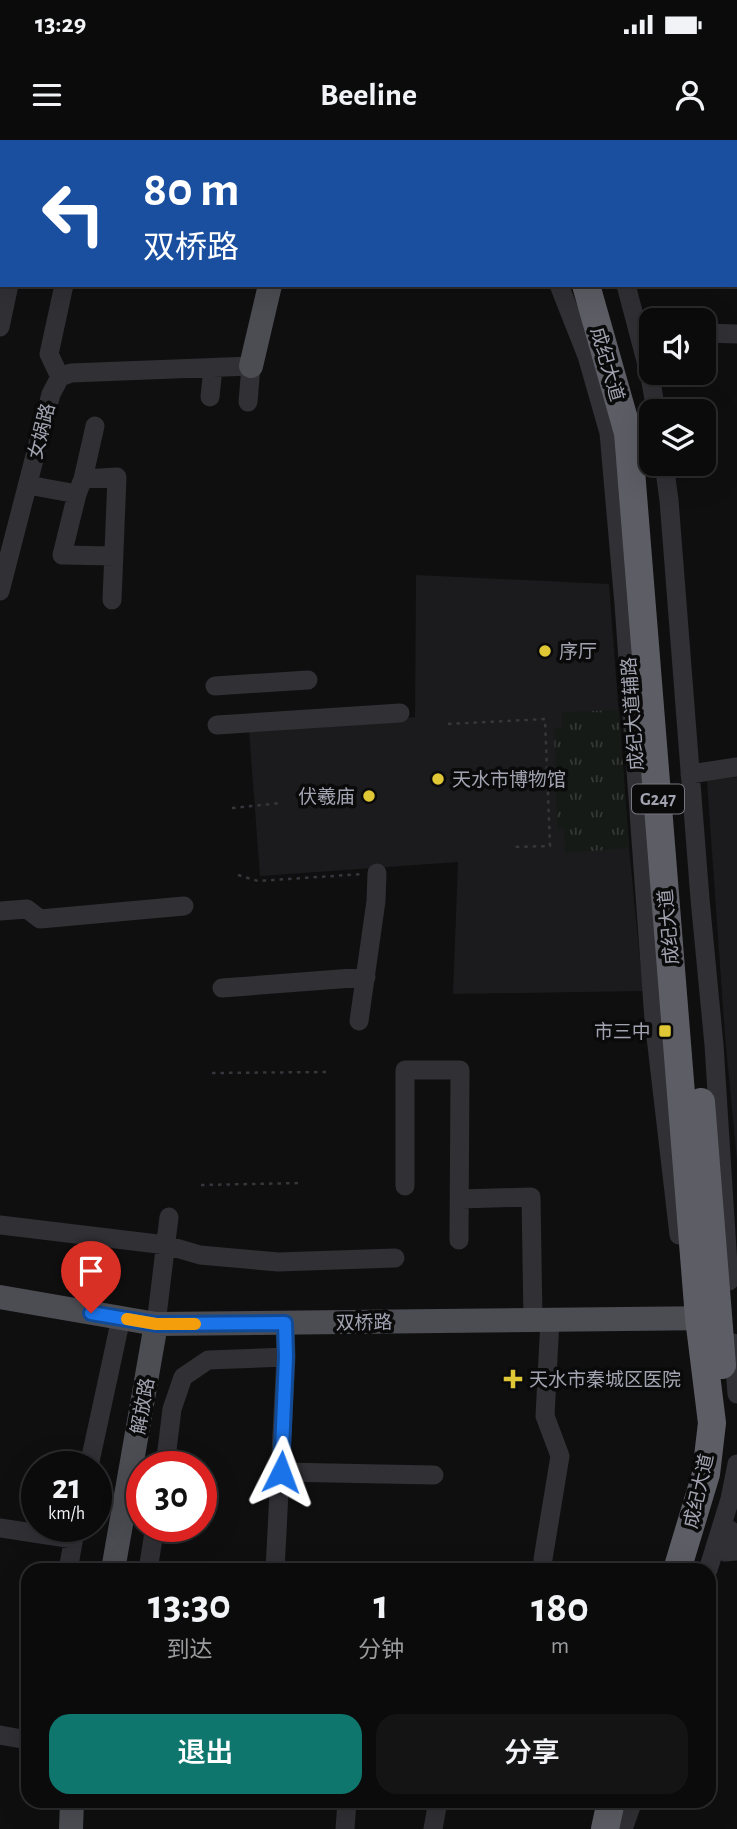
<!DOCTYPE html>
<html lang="zh">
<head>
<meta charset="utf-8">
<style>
  :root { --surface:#0b0b0c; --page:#141415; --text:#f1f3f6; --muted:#9a9b9d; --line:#2b2b2d; --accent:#0f766e }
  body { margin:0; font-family:"Alegreya Sans","Noto Sans SC",sans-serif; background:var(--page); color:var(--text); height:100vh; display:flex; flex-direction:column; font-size:26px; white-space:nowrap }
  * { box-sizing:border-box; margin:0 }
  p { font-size:23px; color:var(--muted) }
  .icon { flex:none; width:38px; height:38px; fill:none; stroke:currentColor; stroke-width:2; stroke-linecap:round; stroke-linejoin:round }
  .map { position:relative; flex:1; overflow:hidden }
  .side { position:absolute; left:21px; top:1423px; width:695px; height:245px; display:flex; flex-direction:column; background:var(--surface); border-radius:21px; box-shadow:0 7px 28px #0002,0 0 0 2px var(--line) }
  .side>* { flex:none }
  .guide { position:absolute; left:0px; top:0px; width:738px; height:147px; box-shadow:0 7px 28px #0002,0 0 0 2px var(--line); background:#1a4fa0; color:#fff; overflow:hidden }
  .tools { position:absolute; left:639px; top:168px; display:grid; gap:14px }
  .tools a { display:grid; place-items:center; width:77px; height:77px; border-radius:14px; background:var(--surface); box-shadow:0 7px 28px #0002,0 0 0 2px var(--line); font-size:35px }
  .speed { position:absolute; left:21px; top:1311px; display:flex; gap:14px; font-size:35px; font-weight:700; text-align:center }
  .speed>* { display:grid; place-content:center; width:91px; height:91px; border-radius:50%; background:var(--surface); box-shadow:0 7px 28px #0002,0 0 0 2px var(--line); line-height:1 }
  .speed small { font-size:18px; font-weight:400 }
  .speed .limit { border:10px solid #d22; background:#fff; color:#111 }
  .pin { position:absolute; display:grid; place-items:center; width:60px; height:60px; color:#fff; margin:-72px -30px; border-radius:50% 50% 50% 0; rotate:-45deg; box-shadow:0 0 7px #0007 }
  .pin .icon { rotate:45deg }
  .me { position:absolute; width:77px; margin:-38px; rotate:3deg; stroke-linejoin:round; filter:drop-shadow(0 0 5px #0008) }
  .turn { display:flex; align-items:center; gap:24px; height:147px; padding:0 28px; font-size:32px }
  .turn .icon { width:91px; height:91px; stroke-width:2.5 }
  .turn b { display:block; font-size:49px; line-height:60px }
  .eta { display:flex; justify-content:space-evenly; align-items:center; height:119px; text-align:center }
  .eta b { font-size:42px; font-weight:600; line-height:49px }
  .primary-button { display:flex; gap:14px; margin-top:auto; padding:14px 28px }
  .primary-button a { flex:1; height:80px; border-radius:21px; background:var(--accent); color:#fff; font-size:28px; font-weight:600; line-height:80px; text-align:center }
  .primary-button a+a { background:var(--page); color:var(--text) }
  .status { display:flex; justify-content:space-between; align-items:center; height:49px; padding:0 35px; background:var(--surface); direction:ltr }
  .status svg { height:19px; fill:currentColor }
  header { display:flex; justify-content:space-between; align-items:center; height:91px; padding:0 28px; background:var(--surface); font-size:32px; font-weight:600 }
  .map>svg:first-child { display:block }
</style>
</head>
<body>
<div class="status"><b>13:29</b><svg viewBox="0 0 49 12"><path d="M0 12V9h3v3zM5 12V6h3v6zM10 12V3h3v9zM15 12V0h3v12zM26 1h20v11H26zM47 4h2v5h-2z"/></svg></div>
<header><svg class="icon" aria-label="menu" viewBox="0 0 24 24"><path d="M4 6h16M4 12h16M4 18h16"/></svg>Beeline<svg class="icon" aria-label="person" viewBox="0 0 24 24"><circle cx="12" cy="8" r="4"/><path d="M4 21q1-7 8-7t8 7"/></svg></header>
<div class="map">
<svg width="737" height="1689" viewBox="0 0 737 1689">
  <defs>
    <pattern id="grass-tufts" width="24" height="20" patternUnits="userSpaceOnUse" patternTransform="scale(1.75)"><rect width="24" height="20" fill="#161a17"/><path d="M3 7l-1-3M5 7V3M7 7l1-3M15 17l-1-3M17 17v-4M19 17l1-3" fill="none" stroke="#353836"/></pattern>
  </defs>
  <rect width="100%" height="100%" fill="#0f0f10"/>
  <path fill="#1b1b1d" d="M416,435l193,9 20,263 14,144 -190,3 5,-132 -198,14 -11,-146 166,-13z
    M737,637v383l-12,-124 -18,-255z"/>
  <path fill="url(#grass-tufts)" d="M619,570l10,138 -64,5 -1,-24 -7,-1 -3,-99 8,-2v-15z"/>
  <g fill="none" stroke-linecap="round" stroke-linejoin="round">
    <path stroke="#36373c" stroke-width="2.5" stroke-dasharray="3.5 5" stroke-linecap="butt" d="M448,584l97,-5 5,127 -37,1
      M232,668l49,-5
      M238,735l20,6 105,-7
      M212,933l118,-1
      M201,1045l102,-2"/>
    <path stroke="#303035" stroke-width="19" d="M111,0l7,2
      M501,0v2
      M566,0l1,2
      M41,2l1,-2
      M633,2l17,-2
      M559,145l28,71 22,77 15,171 30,416 25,215
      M626,145l24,91 6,35
      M0,187l9,-42
      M704,193l33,1
      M60,237l-11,-23 15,-69
      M210,257l3,-29
      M664,324l5,36 31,399 14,146 15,236
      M83,339l12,-53
      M28,345l49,9 6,-15 34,-2 -5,123
      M77,354l-15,61 52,1
      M0,451l51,-197 9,-17 11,-4 180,-7 -3,36
      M215,546l93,-6
      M217,585l183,-12
      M690,634l47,-7
      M0,771l27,-2 13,10 144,-13
      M222,848l144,-11
      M359,881l17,-120 1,-28
      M405,1046v-116h55l-1,170
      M460,1059l71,-2 2,123
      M0,1085l166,20 34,10 78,7 117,-4
      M156,1184l13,-107
      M733,1203l4,51
      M89,1326l32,-148
      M165,1326l7,-57 11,-32 25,-17 78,-3 -1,-34
      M281,1332l153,3
      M0,1388l73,11
      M730,1390l-5,22 12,-1
      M543,1419l17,-103 -15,-40 5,-96
      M68,1430l8,-44
      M148,1430l7,-44
      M275,1430l11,-213
      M708,1430l22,-71 7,-35
      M0,1595l28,5
      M345,1689l2,-28
      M433,1689l5,-28
      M623,1689l10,-28"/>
    <path stroke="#4c4d53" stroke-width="24" d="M311,2l1,-2
      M251,226l19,-81
      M0,1157l156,27 561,-6
      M113,1430l43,-246
      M71,1689l1,-28"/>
    <path stroke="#5d5d65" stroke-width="28" d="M545,0l1,2
      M586,145l42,148 71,885 13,105 -6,51 -29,96
      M701,962l21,263
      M605,1689l6,-28"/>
  </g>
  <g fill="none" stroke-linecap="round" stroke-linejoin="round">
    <defs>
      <path id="route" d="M91,1173l65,11 129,-1 1,34 -5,115"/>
    </defs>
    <use href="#route" stroke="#114b97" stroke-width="18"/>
    <use href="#route" stroke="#1a73e8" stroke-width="12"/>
    <path stroke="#f59e0b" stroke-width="12" d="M127,1179l29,5h39"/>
  </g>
  <g fill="#e0c736" stroke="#0a0a0b" stroke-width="2.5">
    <circle cx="545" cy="511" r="7"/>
    <circle cx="438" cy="639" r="7"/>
    <circle cx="369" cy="656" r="7"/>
    <rect x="658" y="884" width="14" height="14" rx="3.5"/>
    <path d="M509.5 1228.5h7v7h7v7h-7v7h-7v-7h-7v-7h7z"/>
  </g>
  <g text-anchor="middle" stroke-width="7" stroke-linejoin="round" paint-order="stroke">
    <rect fill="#0a0a0b" stroke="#74757e" stroke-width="2" x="632" y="644.5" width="52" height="29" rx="5"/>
    <g font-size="18" font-weight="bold" fill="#a1a3b0">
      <text x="658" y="665">G247</text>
    </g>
    <g font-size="19" fill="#a1a3b0" stroke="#0a0a0b">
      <text transform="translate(608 224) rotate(74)" y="7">成纪大道</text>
      <text transform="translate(41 291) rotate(-76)" y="7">女娲路</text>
      <text transform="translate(632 574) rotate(-94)" y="7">成纪大道辅路</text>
      <text transform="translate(668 787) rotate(-95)" y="7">成纪大道</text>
      <text transform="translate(364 1182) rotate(-1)" y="7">双桥路</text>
      <text transform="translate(142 1266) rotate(-80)" y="7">解放路</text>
      <text transform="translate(698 1351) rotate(-77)" y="7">成纪大道</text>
    </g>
    <g font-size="19" fill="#a1a3b0" stroke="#0a0a0b" text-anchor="start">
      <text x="559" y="518">序厅</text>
      <text x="452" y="646">天水市博物馆</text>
      <text x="355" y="663" text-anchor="end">伏羲庙</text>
      <text x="651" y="898" text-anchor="end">市三中</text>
      <text x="529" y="1246">天水市秦城区医院</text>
    </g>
  </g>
</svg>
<div class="tools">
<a><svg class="icon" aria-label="sound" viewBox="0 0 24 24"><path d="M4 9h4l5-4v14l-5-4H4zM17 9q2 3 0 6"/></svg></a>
<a><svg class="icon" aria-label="layers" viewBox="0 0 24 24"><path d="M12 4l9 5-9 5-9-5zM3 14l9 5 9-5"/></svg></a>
</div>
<div class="speed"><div>21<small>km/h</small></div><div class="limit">30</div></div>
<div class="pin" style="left:91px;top:1173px;background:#d93025"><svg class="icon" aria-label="arrive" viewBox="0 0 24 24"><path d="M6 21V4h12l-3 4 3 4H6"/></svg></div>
<svg class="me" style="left:281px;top:1332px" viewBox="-20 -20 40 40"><path d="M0-17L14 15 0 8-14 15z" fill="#1a73e8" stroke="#fff" stroke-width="4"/></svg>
<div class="guide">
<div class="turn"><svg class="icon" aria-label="left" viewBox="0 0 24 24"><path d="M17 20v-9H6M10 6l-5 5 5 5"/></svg><div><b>80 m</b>双桥路</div></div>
</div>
<section class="side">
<div class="eta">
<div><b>13:30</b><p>到达</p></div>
<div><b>1</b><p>分钟</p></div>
<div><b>180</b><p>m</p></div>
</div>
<div class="primary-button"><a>退出</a><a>分享</a></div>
</section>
</div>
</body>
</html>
